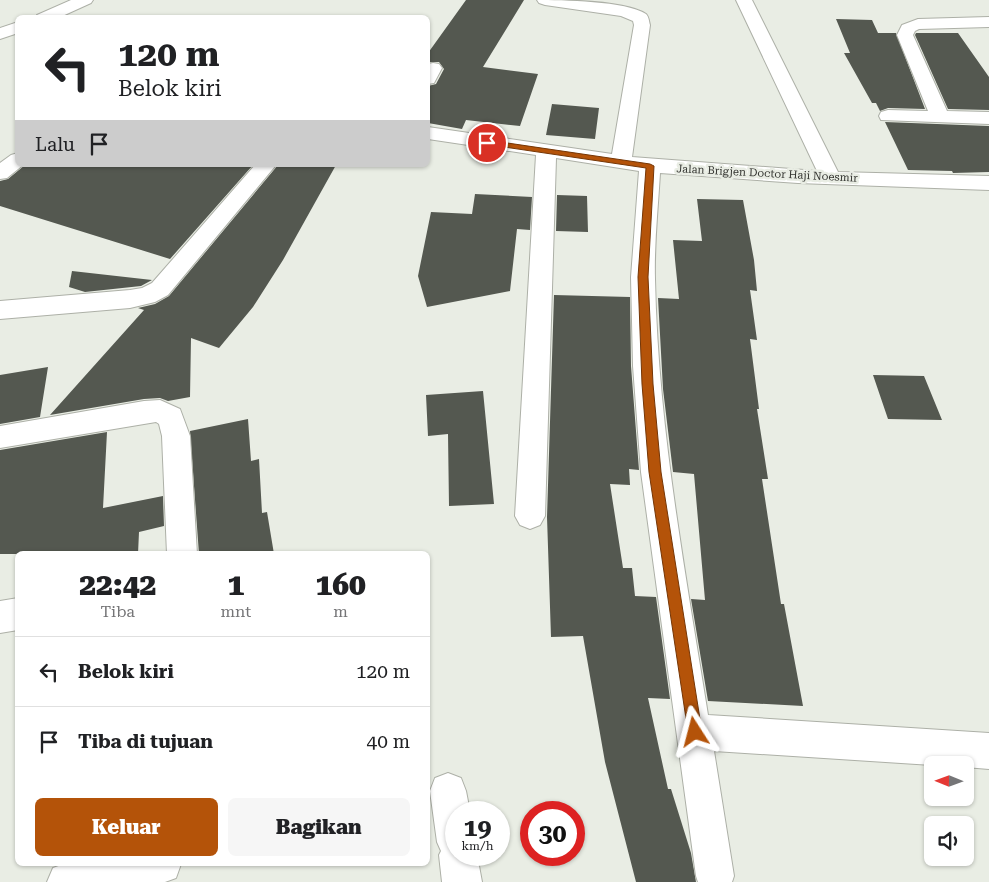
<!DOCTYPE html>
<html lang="id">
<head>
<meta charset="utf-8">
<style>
  :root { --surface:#fff; --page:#f6f6f6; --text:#202124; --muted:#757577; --line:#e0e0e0; --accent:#b45309 }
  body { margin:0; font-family:"Roboto Serif",serif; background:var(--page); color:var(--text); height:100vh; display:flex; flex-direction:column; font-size:19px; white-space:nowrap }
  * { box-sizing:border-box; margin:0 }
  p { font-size:16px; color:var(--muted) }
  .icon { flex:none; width:28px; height:28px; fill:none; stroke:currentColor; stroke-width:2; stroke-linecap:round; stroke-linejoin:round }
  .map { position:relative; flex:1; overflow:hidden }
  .details { position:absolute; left:15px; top:551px; width:415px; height:315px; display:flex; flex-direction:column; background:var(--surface); border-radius:8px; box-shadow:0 1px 4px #0004 }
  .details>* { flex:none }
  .hud { position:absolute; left:15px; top:15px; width:415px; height:152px; border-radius:8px; box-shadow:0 1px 4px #0004; background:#fff; color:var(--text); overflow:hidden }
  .needle { width:32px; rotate:271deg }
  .controls { position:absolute; left:924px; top:756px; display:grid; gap:10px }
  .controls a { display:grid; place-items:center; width:50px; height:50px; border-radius:8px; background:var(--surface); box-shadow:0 1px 4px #0004; font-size:25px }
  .speed { position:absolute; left:445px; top:801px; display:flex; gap:10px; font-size:25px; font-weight:700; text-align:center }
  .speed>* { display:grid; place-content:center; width:65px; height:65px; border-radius:50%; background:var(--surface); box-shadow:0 1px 4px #0004; line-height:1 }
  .speed small { font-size:12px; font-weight:400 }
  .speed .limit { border:8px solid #d22; background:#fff; color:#111 }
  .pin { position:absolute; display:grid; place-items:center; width:42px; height:42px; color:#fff; margin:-21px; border:2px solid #fff; border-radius:50%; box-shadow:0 1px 5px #0007 }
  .me { position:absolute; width:55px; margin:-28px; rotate:351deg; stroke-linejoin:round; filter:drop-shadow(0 0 4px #0008) }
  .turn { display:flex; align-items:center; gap:18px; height:105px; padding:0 20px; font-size:22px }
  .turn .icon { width:65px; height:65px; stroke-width:2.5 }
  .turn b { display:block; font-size:35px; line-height:42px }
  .then { display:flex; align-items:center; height:48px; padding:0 20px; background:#0003; gap:10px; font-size:19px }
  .eta { display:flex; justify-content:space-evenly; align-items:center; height:85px; text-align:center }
  .eta b { font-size:30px; font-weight:800; line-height:35px }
  .cta { display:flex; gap:10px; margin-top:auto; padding:10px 20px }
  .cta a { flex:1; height:58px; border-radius:8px; background:var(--accent); color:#fff; font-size:20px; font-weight:800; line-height:58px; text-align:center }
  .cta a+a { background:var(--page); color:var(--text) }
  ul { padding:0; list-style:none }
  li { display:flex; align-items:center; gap:15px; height:70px; padding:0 20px; border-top:1px solid var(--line) }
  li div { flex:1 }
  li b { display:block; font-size:19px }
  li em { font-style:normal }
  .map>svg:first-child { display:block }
</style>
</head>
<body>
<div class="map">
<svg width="989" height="882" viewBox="0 0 989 882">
  <rect width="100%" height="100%" fill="#e9ede4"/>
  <path fill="#545850" d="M466,0h58l-41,67 55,7 -18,52 -54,-6 -4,9 -34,-6v-37l8,-2 8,-15 -5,-7h-11v-9z
    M836,19l36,1 6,13h18l29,76 -37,-1 -8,3 -4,-8h-4l-28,-50h6z
    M916,33h42l31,44v33l-41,-1 -33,-74z
    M552,104l47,4 -4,31 -49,-4z
    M885,122l104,4v46l-36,1 -1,-2 -44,-1z
    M25,165h228l-83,94 -170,-53v-25l8,-2z
    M278,165h58l-53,95 -30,47 -34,41 -28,-10 -1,59 -22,4 -8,-3 -16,1 -94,16 94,-105 -6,-2 17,-4 14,-8z
    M475,194l57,3 -2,33 -13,-1 -7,62 -83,16 -9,-31 13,-64 41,2z
    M557,195l30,1 1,36 -32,-1z
    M697,199l46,1 11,60 3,31 -7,-1 7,50 -7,-1 9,70h-2l11,70h-6l19,125h3l19,102 -95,-5 -17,-102 14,1 -11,-126 -21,-2 -10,-83 -5,-91 21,1 -6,-59 29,1z
    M72,271l80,9 -11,6 -56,6 -16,-5z
    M554,295l76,2 1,69 8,104 -10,-1 1,16 -20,-1 13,84h9l3,28 21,1 14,102 -22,-1 20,91h3l20,64 5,29h-60l-31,-120 -22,-126 -32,1 -4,-120z
    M48,367l-8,50 -40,7v-49z
    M873,375l51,1 18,44 -54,-1z
    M483,391l11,113 -45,2 -1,-72 -20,2 -2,-41z
    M248,419l3,42 8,-2 3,54 5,-1 7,42h-75l-9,-123z
    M107,432l-4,76 60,-12 1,30 -25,6 -1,22h-138v-104z"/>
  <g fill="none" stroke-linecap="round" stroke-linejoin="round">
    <defs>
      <path id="minor" d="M537,0c24,0 90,1 109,14 3,3 3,8 4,11l-18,132 185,14 -81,-171h16l86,172 151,4v14l-191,-7 -138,-10c-2,35 -6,71 -5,106 3,148 30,291 53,436l281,18v36l-24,-2v-2h-33l-218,-14 20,125 -2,6h-34l-2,-6 -55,-404 -8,-106 -2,-89 8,-106 -83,-13 -11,358 -5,9 -10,4 -10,-4 -5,-9 21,-361 -108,-16v-12l184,27 22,-129 -1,-4 -12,-5 -76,-11 -6,-2z
        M989,17v10l-70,2 -4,2 -2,4 34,76 42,1v12l-108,-4 -2,-4 2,-4 7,-2 40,1 -31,-76 5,-10 16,-6z
        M433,63l6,1 3,4 -8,15 -6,1v-20z
        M18,153v12h5l-16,13 -7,1v-16l11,-8z
        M255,165h21l-108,130 -13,7 -25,6 -130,11v-18l130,-11 12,-2 10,-5z
        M160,400l20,9 10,27 7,118h-30l-5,-118 -3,-12 -3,-2 -156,26v-22l144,-25z
        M18,598v32l-18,3v-32z
        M448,773l13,5 5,13 4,21h-14v43h21l5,27h-40l-3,-27 2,-4 -4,-9 -7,-51 5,-13z
        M64,864h117l-5,14 -11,4h-118l6,-14z"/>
      <path id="tertiary" d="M71,0h22l-2,3 -33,15h-23l2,-3z
        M18,22v11l-18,6v-11z"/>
    </defs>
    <use href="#minor" stroke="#adb0a7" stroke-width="2"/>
    <use href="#tertiary" stroke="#adb0a7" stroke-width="2"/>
    <use href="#minor" fill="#fff" fill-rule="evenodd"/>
    <use href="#tertiary" fill="#fff" fill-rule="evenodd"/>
  </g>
  <path fill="#b45309" stroke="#753606" d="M487,140l163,24 4,2 -6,111 5,107 8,88 41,260 -2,5 -5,2 -5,-2 -2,-5 -39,-260 -7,-88 -4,-107 8,-109 -162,-24v-3z"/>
  <g text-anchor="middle" stroke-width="5" stroke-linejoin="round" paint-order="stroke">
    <g font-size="11" fill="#333430" stroke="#e9ede4">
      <text transform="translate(767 173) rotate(3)" y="4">Jalan Brigjen Doctor Haji Noesmir</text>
    </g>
  </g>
</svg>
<div class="controls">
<a><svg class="needle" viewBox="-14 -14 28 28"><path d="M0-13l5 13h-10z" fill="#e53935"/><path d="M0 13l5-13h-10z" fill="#757577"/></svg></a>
<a><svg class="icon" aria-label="sound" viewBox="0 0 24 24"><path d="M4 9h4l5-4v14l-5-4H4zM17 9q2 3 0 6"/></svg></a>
</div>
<div class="speed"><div>19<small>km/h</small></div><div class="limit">30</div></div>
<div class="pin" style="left:487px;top:143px;background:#d93025"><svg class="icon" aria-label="arrive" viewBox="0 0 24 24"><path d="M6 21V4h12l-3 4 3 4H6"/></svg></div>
<svg class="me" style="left:695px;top:732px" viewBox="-20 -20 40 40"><path d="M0-17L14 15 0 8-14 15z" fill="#b45309" stroke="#fff" stroke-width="4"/></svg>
<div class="hud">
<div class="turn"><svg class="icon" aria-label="left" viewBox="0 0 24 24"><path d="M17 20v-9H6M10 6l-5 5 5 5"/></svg><div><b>120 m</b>Belok kiri</div></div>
<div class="then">Lalu<svg class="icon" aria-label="arrive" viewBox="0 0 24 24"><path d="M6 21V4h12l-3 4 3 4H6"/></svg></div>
</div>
<section class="details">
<div class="eta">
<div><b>22:42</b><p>Tiba</p></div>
<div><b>1</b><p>mnt</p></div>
<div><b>160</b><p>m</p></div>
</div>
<ul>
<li><svg class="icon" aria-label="left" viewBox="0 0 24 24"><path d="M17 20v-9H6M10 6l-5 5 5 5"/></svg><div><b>Belok kiri</b></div><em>120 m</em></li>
<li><svg class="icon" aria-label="arrive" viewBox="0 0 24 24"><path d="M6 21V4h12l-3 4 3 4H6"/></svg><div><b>Tiba di tujuan</b></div><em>40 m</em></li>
</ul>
<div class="cta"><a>Keluar</a><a>Bagikan</a></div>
</section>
</div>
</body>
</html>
